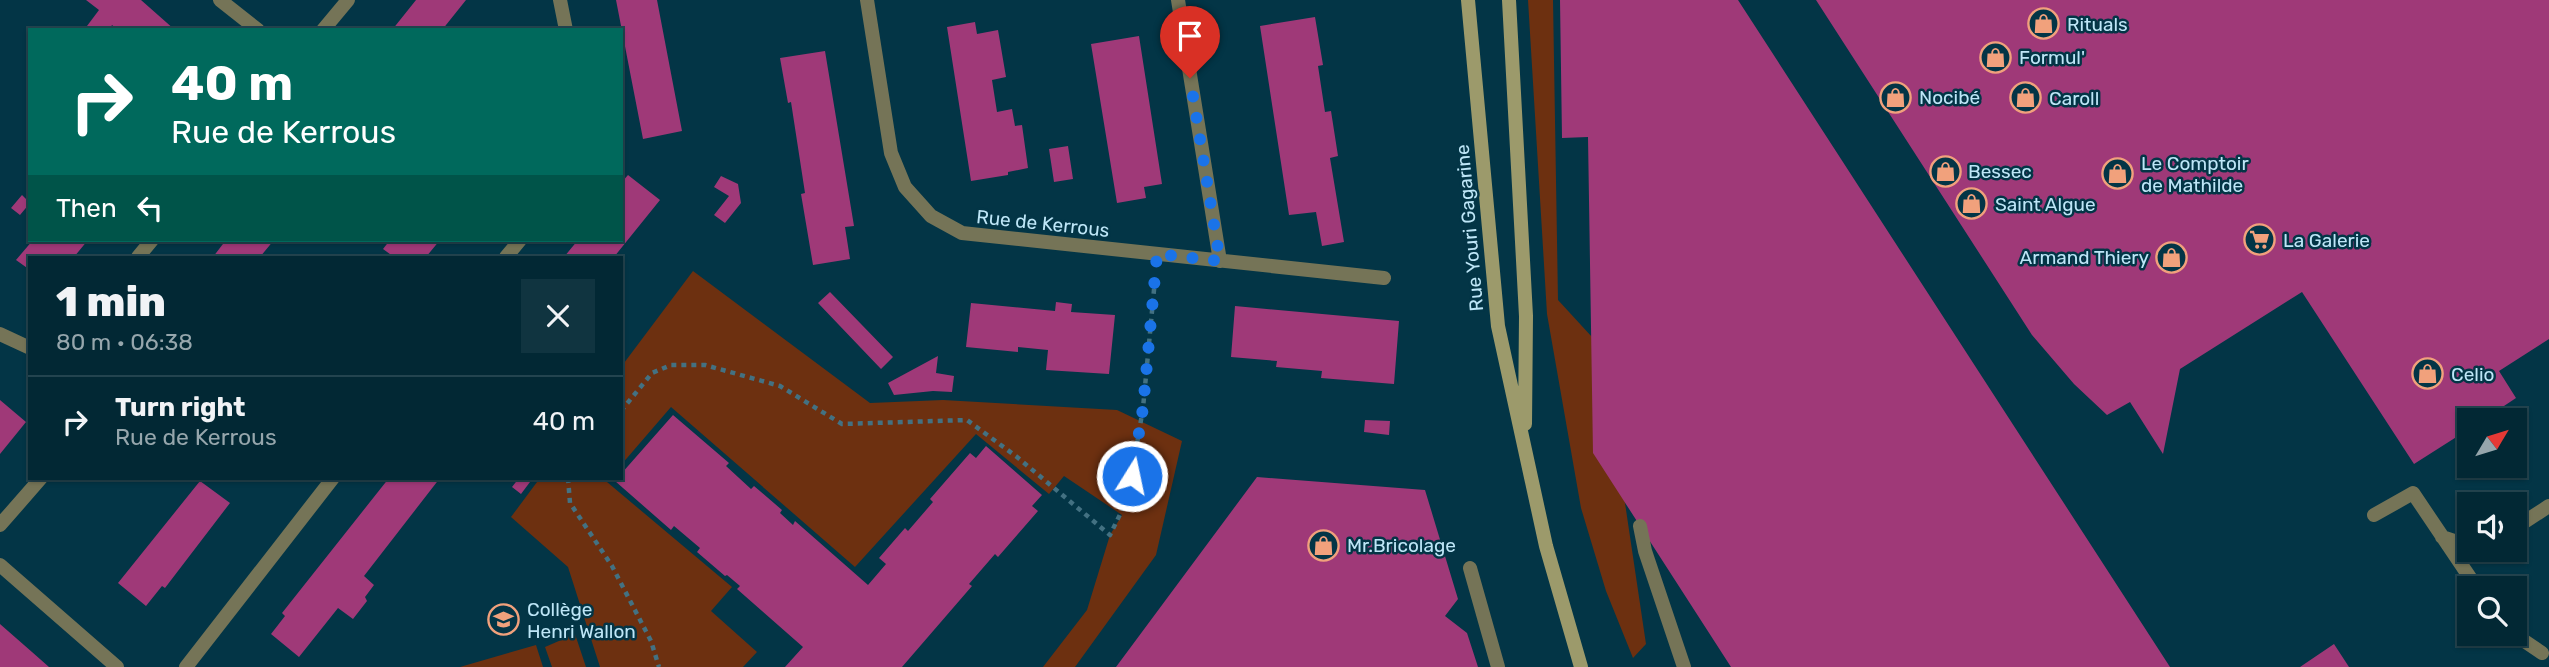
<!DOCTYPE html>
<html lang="en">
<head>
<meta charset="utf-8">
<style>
  :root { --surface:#022834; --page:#103440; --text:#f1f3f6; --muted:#96a6ac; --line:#23444f }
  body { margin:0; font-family:Rubik,sans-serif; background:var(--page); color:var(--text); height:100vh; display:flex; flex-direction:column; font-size:26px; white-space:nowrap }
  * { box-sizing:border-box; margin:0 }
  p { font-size:23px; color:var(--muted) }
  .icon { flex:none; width:38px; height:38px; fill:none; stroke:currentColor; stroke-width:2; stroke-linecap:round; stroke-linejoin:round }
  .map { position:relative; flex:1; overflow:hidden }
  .sheet { position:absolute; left:28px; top:256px; width:595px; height:224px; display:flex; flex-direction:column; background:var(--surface); border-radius:0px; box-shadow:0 2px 5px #0004,0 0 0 2px var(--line) }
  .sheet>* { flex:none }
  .guide { position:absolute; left:28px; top:28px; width:595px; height:214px; border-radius:0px; box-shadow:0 2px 5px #0004,0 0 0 2px var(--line); background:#00695c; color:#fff; overflow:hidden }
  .needle { width:46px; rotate:52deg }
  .buttons { position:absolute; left:2457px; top:408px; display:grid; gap:14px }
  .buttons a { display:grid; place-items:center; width:70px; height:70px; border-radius:0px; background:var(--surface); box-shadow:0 2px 5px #0004,0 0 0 2px var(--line); font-size:35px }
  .pin { position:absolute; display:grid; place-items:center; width:60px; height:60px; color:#fff; margin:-72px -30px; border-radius:50% 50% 50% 0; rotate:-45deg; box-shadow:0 0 7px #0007 }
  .pin .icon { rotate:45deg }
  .me { position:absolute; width:77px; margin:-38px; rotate:10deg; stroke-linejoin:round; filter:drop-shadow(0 0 5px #0008) }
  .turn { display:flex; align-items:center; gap:24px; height:147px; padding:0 28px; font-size:32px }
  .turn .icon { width:91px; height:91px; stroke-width:2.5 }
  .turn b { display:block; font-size:49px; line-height:60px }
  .then { display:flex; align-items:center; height:66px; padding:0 28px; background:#0003; gap:14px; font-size:26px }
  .round { display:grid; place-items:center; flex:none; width:74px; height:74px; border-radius:0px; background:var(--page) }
  .headline { display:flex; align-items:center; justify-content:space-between; height:119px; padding:0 28px }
  h1 { font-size:42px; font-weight:800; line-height:52px }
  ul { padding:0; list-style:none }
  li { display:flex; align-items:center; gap:21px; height:91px; padding:0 28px; border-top:2px solid var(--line) }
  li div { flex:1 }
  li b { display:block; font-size:26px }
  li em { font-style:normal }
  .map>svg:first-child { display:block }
</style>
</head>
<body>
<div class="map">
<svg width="2549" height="667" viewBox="0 0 2549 667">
  <rect width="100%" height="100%" fill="#033546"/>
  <path fill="#6d3010" d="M1528,0h25l5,300 34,37 33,166 21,141 -13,14 -27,-67 -25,-83 -34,-194z
    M693,271l177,132 73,-3 174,10 65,31 -26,114 -81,112h-32l44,-57 23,-75 12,-20 -58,-39 -15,18 -73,-60 -121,133 -184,-160 -50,58v-98z
    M540,478h70l-3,4 125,105 -21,24 46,41 -14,15h-143l-32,-100 -57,-50z
    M575,634l11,33h-34l-7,-20z
    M536,645l7,22h-83z"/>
  <path fill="#9f3978" d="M86,0h55l34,30h-57l-6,-5 -3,5h-25l15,-20z
    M416,0h50l-24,30h-50z
    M616,0h41l25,131 -39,8z
    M1560,0h178l432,667h-439l-138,-214 -5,-316 -26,1z
    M1816,0h733v339l-50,32 17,27 -33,22h-14v9l-55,35 -112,-172 -122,77 -17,85 -33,-52 -23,13 -33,-31 -42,-49z
    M1315,17l8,48 -5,1 7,46 6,-1 7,45 -8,2 14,84 -22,4 -6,-34 -27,3 -29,-189z
    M975,22l2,12 21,-4 8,47 -14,3 5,32 15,-3 3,17 7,-1 6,43 -20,4v3l-37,6 -24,-154z
    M1139,36l23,148 -18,3 2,11 -29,5 -26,-159z
    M825,51l29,175 -9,1 5,32 -37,6 -12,-71 4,-1 -14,-91 -3,1 -8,-45z
    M1068,146l5,33 -19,3 -5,-33z
    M628,175l32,25 -46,57h-50l14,-17h43v-57z
    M721,176l17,8 3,19 -16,20 -11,-8 15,-19 -15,-9z
    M22,195l8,8 -10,12 -9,-7z
    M33,240h55l-14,17h-44v13l-14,-10z
    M226,240h48l-14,17h-47z
    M390,240h50l-14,17h-32l-11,-8z
    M830,292l63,65 -12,12 -63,-66z
    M1056,302l16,2 -1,8 44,3 -6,59 -63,-4 2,-20 -30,-3v5l-52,-5 5,-44 84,8z
    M1235,306l164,15 -5,63 -73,-6 1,-7 -46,-4 1,-6 -46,-4z
    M938,356l-2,17 18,3 -2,16 -19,-1 -39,4 -6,-12z
    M0,400l26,22 -26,32z
    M673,415l56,48 -3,3 25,23 3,-3 28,24 -2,3 13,12 2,-4 73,64 18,-21 -7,-6 26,-30 3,3 25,-29 -3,-3 40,-46 6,5 10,-12 56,49 -10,11 6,5 -40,46 -3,-3 -26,30 3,2 -70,81h-117l18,-20 -66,-58 3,-3 -13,-11 -2,1 -28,-24 3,-4 -26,-22 -3,4 -56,-49 6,-3v-4z
    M1365,420l25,1 -1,14 -25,-3z
    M1257,477l168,13 33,109 -13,17 22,17 11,34h-362z
    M389,478h51l-76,98 10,9 -9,12 2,4 -14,18 -15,-11 -39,49 -28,-23 14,-18 -3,-3z
    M519,478h14l-12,16 -9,-7z
    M200,481l30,22 -65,85 -3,-2 -16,20 -28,-23z
    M0,624l32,28 17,15h-49z
    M2334,644l15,23h-49z"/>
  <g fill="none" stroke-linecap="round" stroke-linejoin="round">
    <path stroke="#437182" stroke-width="4.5" stroke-dasharray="5 5" stroke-linecap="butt" d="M621,411l31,-38 19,-8h34l75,21 62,38 125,-4 50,37 93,78 18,-37 15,-90 12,-129
      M568,478l2,25 42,63 39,75 8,26"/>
    <path stroke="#757457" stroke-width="14" d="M2374,515l39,-22 64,95
      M1640,526l5,25 39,116
      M2515,528l34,-22
      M2442,537l27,9
      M1470,568l28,99
      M2514,634l28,19"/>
    <path stroke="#757457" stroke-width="14" d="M220,0l38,30
      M560,0l6,30
      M867,0l24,153 14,34 26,29 31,17 422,45
      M1178,0l42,261
      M323,30l25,-30
      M138,257l14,-17
      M506,257l14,-17
      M0,334l30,14
      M0,525l41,-47
      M0,565l117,102
      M186,667l147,-189"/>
    <path stroke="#9c9a6b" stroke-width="14" d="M1468,0l30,326 48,220 35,121
      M1509,0l17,316 -1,108"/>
  </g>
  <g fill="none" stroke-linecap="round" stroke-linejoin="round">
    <path stroke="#1a73e8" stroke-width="12" stroke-dasharray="0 21.6" d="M1132,476l11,-68 14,-154 63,7 -30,-183"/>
  </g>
  <defs>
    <symbol id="shop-ring" viewBox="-11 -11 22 22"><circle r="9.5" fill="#033546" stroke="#f1a17c" stroke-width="1.5"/><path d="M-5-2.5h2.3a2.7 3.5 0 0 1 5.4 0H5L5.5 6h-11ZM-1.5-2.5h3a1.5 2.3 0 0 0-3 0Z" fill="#f1a17c"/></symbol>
    <symbol id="supermarket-ring" viewBox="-11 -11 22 22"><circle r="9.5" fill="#033546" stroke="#f1a17c" stroke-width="1.5"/><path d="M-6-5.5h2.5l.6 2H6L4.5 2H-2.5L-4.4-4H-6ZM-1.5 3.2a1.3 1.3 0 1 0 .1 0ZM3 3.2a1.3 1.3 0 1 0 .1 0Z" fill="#f1a17c"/></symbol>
    <symbol id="school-ring" viewBox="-11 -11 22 22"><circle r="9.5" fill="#033546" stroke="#f1a17c" stroke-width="1.5"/><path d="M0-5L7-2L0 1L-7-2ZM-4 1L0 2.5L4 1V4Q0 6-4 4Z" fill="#f1a17c"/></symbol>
  </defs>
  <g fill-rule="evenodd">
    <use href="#shop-ring" x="2026" y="6" width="35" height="35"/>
    <use href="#shop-ring" x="1978" y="40" width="35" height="35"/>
    <use href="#shop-ring" x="1878" y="80" width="35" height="35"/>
    <use href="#shop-ring" x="2008" y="80" width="35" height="35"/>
    <use href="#shop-ring" x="1928" y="154" width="35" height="35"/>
    <use href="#shop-ring" x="2100" y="156" width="35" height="35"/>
    <use href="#shop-ring" x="1954" y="186" width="35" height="35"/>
    <use href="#supermarket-ring" x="2242" y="222" width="35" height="35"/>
    <use href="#shop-ring" x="2154" y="240" width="35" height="35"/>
    <use href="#shop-ring" x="2410" y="356" width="35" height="35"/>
    <use href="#shop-ring" x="1306" y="528" width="35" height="35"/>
    <use href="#school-ring" x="486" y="602" width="35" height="35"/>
  </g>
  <g text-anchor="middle" stroke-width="5" stroke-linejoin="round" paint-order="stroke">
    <g font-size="19" fill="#bee6f7" stroke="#033546" text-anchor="start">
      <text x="2067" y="31">Rituals</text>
      <text x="2019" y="64">Formul'</text>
      <text x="1919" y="104">Nocibé</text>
      <text x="2049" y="105">Caroll</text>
      <text x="2141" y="170">Le Comptoir<tspan x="2141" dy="22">de Mathilde</tspan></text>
      <text x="1968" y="178">Bessec</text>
      <text x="1995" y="211">Saint Algue</text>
      <text x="2283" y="247">La Galerie</text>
      <text x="2149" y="264" text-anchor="end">Armand Thiery</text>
      <text x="2451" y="381">Celio</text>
      <text x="1347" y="552">Mr.Bricolage</text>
      <text x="527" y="616">Collège<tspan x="527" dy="22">Henri Wallon</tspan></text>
    </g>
    <g font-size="19" fill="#bee6f7" stroke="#033546">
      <text transform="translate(1043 223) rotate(6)" y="7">Rue de Kerrous</text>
      <text transform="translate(1469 228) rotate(-95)" y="7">Rue Youri Gagarine</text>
    </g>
  </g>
</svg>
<div class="buttons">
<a><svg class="needle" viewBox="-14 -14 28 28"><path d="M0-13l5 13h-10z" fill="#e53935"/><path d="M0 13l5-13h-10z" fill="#96a6ac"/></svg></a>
<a><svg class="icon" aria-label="sound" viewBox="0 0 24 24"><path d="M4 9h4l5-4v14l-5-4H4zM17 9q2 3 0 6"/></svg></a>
<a><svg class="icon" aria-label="search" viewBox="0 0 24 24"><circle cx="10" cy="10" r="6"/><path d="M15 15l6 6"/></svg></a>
</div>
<div class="pin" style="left:1190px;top:78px;background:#d93025"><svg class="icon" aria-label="arrive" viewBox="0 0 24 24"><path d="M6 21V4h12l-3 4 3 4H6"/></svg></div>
<svg class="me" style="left:1132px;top:476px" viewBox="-20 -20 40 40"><circle r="17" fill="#1a73e8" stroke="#fff" stroke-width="3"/><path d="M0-11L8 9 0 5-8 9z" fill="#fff"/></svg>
<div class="guide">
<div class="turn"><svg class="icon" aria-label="right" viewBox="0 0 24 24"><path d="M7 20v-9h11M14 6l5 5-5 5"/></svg><div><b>40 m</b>Rue de Kerrous</div></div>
<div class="then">Then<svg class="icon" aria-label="left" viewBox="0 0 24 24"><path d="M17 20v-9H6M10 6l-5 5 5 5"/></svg></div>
</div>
<section class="sheet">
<div class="headline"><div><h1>1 min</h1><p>80 m · 06:38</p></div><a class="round"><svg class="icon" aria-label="close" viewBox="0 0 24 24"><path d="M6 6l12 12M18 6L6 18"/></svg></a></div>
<ul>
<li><svg class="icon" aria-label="right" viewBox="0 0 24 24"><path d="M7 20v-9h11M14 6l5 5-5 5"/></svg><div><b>Turn right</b><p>Rue de Kerrous</p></div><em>40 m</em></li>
</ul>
</section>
</div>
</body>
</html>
